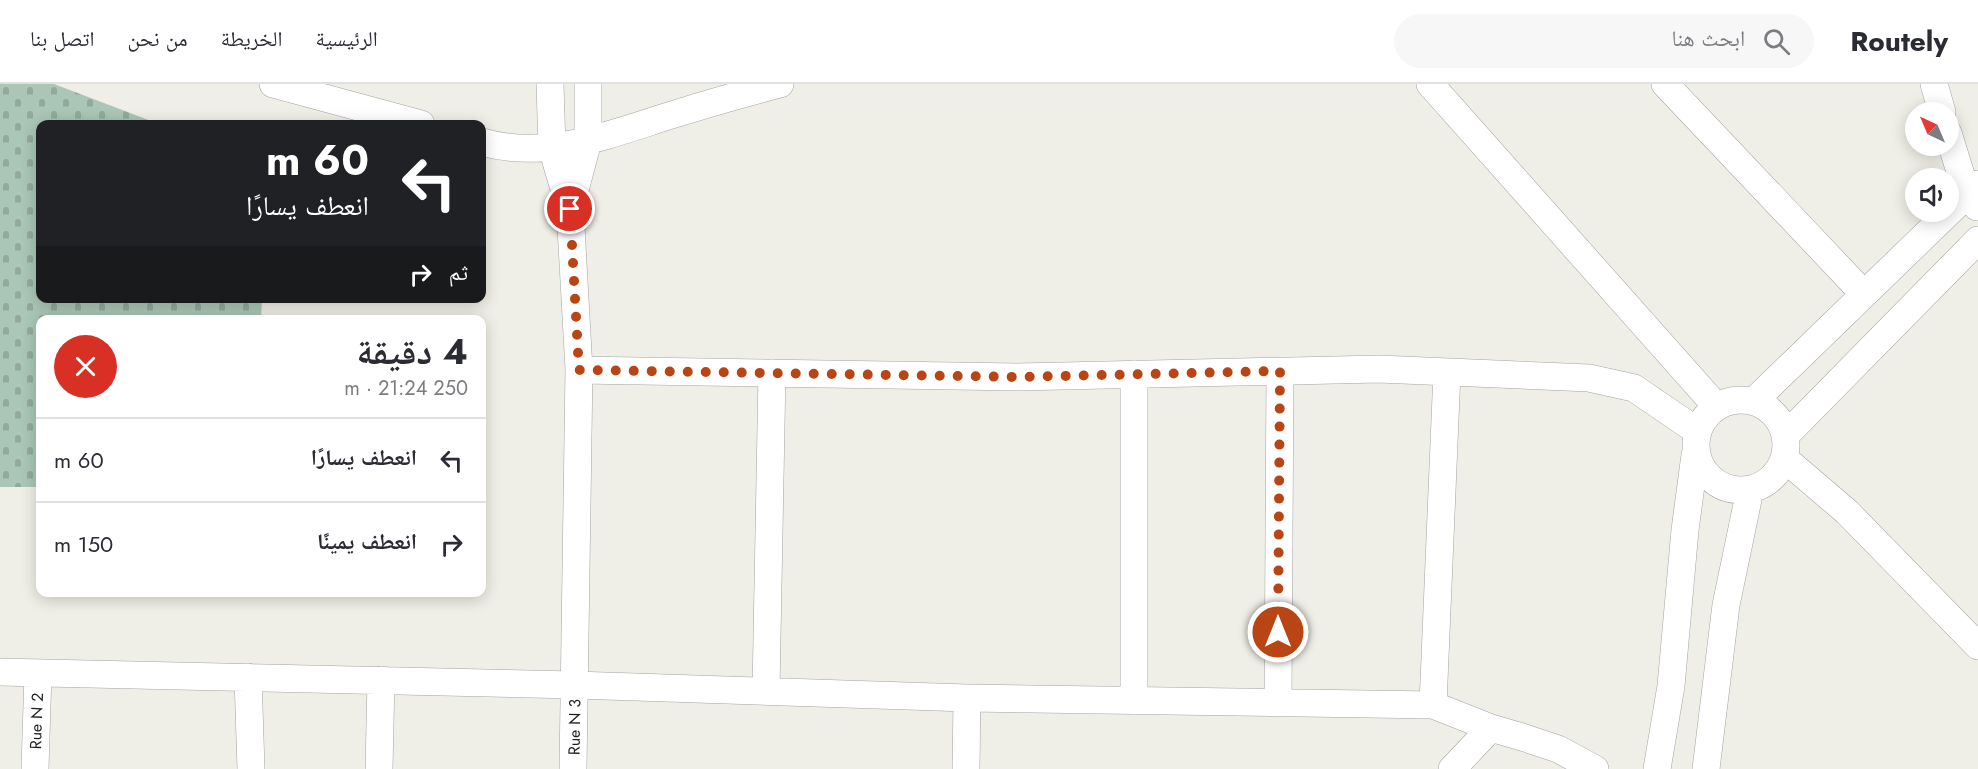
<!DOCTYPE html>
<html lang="ar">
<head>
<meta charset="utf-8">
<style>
  :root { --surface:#fff; --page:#f7f7f7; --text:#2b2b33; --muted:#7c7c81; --line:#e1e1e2 }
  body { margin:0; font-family:Jost,"Noto Naskh Arabic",sans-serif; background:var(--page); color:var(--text); direction:rtl; height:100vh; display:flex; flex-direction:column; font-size:22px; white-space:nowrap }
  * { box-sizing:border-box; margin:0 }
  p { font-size:20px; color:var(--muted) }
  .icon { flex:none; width:33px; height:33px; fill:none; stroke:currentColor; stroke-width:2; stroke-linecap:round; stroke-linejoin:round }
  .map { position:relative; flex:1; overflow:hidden; direction:ltr }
  .side { position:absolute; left:36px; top:231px; width:450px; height:282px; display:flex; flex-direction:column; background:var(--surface); border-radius:12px; box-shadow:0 3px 15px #0003; direction:rtl }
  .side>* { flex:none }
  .top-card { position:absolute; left:36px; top:36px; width:450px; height:183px; border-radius:12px; box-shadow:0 3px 15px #0003; direction:rtl; background:#202124; color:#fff; overflow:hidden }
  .needle { width:39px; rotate:316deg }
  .controls { position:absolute; left:1905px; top:18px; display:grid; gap:12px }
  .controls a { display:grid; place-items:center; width:54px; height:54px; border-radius:50%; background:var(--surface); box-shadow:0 3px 15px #0003; font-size:30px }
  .pin { position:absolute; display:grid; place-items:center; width:51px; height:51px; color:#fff; margin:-26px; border:3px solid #fff; border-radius:50%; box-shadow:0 2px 6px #0007 }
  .me { position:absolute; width:66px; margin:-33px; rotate:0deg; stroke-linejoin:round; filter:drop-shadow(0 0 4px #0008) }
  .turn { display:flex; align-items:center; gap:21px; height:126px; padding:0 18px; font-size:27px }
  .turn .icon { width:78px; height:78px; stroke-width:2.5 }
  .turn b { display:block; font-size:42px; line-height:51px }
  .then { display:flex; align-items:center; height:57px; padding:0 18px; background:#0003; gap:12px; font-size:22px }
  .round { display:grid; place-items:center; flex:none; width:63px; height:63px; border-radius:32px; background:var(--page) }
  .headline { display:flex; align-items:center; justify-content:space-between; height:102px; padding:0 18px }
  h1 { font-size:36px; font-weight:700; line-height:45px }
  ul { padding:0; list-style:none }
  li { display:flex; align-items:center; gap:18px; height:84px; padding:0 18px; border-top:2px solid var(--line) }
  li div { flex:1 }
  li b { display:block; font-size:22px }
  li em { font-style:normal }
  header { display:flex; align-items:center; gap:36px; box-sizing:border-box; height:84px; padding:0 30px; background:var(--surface); border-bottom:2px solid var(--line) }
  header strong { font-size:28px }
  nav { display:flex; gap:33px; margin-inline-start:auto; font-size:21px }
  .search { width:420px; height:54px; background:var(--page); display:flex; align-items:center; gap:15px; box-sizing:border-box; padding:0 21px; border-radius:33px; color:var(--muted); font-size:22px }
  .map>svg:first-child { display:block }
</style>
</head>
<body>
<header>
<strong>Routely</strong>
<div class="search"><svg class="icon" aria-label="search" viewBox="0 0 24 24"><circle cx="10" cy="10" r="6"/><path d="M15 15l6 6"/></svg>ابحث هنا</div>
<nav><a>الرئيسية</a><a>الخريطة</a><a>من نحن</a><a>اتصل بنا</a></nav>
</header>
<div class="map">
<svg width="1978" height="685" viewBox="0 0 1978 685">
  <defs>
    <pattern id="cemetery-stones" width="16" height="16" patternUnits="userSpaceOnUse" patternTransform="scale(1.5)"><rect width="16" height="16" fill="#aac6b6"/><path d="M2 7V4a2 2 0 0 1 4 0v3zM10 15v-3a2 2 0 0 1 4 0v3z" fill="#92aa9c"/></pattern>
  </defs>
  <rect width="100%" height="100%" fill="#efefe7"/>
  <path fill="url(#cemetery-stones)" d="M0,0h54l105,40h-119v174l222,1 -1,20 -221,1v167h-40z"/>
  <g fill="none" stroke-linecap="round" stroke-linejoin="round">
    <defs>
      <path id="minor" d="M273,0l148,40
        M550,0l2,64 18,61 9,161 -6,399
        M1430,0l287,323
        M1665,0l199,210
        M1934,0l8,28
        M1948,49l19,61 10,13
        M482,58c62,18 124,-6 183,-25 38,-12 76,-23 115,-33
        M570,125l18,-68v-57
        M579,286l439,7 361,-8 210,9 45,10 63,43
        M1696 361a45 45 0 1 1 90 0a45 45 0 1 1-90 0Z
        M1755,316l223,-216
        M1786,351l192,-195
        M1785,375l62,53 131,134
        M0,588l575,13 392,13 466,7 58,23 31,9 36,12 37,20
        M248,593l3,92
        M766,607l6,-318
        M1134,617v-327
        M1278,619l2,-332
        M1433,621l14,-333
        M35,685l3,-96
        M379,685l2,-89
        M966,685l1,-71
        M1452,685l39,-41
        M1657,685l14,-83 14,-156 10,-75
        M1706,685l20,-164 24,-115"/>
    </defs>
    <use href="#minor" stroke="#a3a3a3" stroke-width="28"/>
    <use href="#minor" stroke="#fff" stroke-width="27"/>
  </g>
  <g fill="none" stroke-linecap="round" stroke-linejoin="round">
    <path stroke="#ba4514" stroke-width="10" stroke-dasharray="0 18" d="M570,125l9,161 439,7 262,-6 -2,261"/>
  </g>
  <g text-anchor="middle" stroke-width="5" stroke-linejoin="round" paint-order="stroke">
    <g font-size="16" fill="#1f1f1f" stroke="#fff">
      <text transform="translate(36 637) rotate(-88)" y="6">Rue N 2</text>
      <text transform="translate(574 643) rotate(-89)" y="6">Rue N 3</text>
    </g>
  </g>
</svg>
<div class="controls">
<a><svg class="needle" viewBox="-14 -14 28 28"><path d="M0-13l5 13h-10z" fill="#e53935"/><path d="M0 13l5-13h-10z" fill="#7c7c81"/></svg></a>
<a><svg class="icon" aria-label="sound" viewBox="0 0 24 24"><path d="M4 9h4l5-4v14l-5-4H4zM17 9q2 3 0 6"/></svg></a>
</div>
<div class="pin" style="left:570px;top:125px;background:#d93025"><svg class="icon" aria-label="arrive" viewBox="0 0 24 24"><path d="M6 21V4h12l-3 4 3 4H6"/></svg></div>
<svg class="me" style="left:1278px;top:548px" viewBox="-20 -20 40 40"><circle r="17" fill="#ba4514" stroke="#fff" stroke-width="3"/><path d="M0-11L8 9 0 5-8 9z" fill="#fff"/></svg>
<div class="top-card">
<div class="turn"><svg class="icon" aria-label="left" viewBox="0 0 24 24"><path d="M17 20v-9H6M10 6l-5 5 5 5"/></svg><div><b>60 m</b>انعطف يسارًا</div></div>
<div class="then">ثم<svg class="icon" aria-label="right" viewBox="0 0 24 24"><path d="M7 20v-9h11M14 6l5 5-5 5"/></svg></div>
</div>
<section class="side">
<div class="headline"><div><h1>4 دقيقة</h1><p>250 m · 21:24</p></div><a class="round" style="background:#d93025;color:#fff"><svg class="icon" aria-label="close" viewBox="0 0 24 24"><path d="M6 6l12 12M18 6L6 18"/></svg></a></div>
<ul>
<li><svg class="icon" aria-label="left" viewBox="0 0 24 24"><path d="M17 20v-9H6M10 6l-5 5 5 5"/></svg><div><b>انعطف يسارًا</b></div><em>60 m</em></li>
<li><svg class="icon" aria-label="right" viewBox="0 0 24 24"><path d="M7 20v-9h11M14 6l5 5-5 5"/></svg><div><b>انعطف يمينًا</b></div><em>150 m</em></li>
</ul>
</section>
</div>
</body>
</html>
